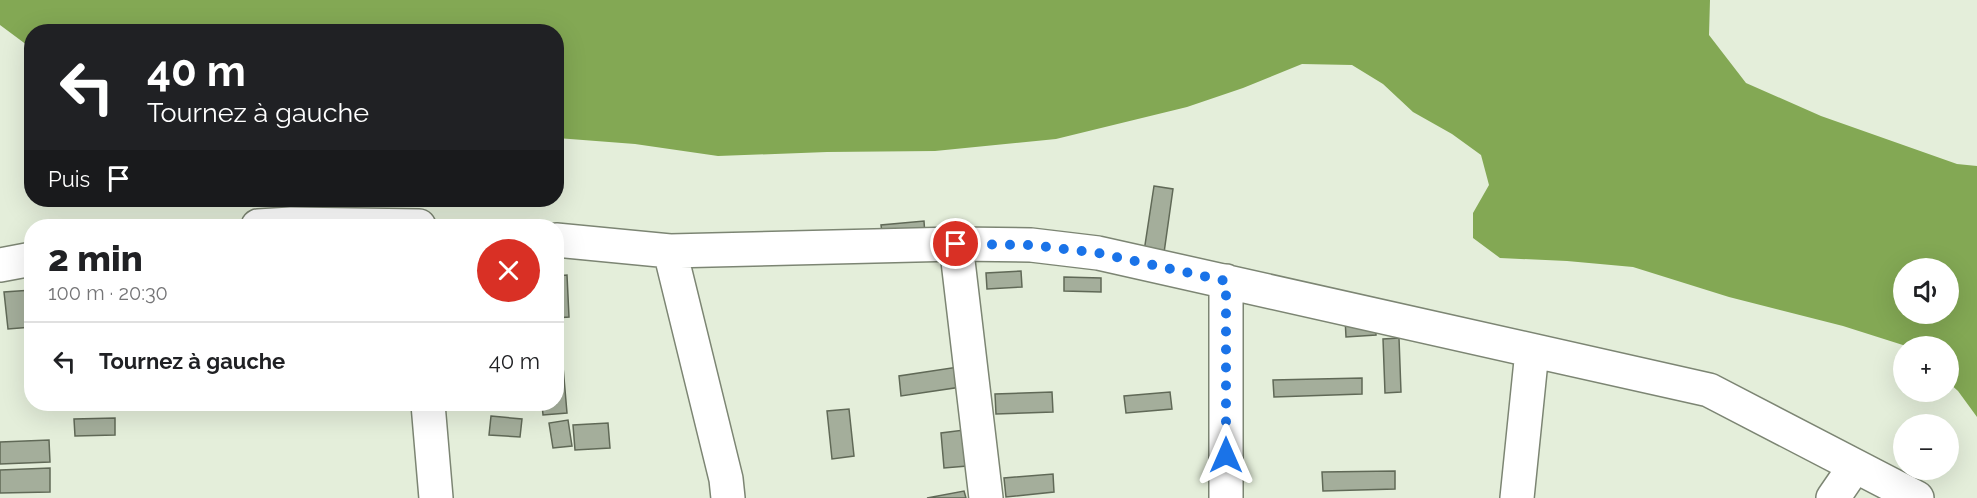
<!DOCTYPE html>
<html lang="fr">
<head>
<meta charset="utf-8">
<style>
  :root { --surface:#fff; --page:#f2f2f2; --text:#202124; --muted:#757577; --line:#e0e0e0 }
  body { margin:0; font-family:Raleway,sans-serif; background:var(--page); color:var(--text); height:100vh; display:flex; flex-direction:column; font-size:22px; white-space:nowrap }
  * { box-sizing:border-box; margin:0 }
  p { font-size:20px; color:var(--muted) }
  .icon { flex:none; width:33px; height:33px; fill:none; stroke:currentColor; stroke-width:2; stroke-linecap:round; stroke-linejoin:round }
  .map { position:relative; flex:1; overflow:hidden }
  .details { position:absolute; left:24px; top:219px; width:540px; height:192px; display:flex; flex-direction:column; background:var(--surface); border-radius:24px; box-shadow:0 6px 24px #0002 }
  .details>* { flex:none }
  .banner { position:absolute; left:24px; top:24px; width:540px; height:183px; border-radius:24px; box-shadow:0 6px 24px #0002; background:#202124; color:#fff; overflow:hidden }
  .controls { position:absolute; left:1893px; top:258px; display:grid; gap:12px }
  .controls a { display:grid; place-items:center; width:66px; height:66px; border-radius:50%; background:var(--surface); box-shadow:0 6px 24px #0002; font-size:30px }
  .pin { position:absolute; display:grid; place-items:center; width:51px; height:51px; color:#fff; margin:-26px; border:3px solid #fff; border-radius:50%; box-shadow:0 2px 6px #0007 }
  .me { position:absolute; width:66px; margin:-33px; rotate:0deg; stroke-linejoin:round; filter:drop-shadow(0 0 4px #0008) }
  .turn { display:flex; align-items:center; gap:21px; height:126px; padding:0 24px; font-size:27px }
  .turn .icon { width:78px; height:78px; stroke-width:2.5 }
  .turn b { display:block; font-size:42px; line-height:51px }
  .then { display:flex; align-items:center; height:57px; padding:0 24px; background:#0003; gap:12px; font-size:22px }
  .round { display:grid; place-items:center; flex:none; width:63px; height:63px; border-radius:32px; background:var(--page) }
  .summary { display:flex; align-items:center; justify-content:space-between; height:102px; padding:0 24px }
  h1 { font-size:36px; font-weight:800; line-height:45px }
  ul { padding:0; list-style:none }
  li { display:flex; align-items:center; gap:18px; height:78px; padding:0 24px; border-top:2px solid var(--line) }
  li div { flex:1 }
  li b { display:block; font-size:22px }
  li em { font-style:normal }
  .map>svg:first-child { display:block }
</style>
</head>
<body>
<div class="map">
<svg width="1977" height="498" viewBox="0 0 1977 498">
  <rect width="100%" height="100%" fill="#e4eeda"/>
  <path fill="#83a854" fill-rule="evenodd" d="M0,0h1710l-1,35 37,48 75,33 136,48 20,2v251l-19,-26 -9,-8 -1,-37h-42l-63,-20 -114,-29 -96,-30 -66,-6 -67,-3 -27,-20v-25l16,-28 -8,-30 -29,-21 -39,-22 -30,-28 -31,-19 -50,-1 -59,24 -56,19 -131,32 -121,12 -108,1 -109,4 -83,-12 -78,-6 -1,-106h-524l-1,16 -31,-23zM1904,268h44v46h-44z"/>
  <path fill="#a4ae9b" stroke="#606957" stroke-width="1.5" d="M1154,186l19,3 -10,71 -20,-2z
    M924,221l1,15 -42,4 -2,-15z
    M1021,271l1,16 -35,2 -1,-16z
    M567,275l2,42 -13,1v-42z
    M1064,277l37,1v14l-37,-1z
    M32,290v37l-24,2 -4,-37z
    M1376,316v19l-30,2 -1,-19z
    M1399,338l2,54 -16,1 -2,-54z
    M561,343l6,70 -24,2 -1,-11h14v-60z
    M958,367l3,20 -60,9 -2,-20z
    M1362,378v16l-88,3 -1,-17z
    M1052,392l1,20 -57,2 -1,-20z
    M1170,392l2,17 -46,4 -2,-17z
    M849,409l5,47 -22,3 -5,-48z
    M491,416l31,3 -2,18 -31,-2z
    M115,418v17l-40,1 -1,-17z
    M568,420l4,26 -19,2 -4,-25z
    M608,423l2,25 -35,2 -2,-25z
    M964,430l3,36 -23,2 -3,-35z
    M49,440l1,22 -50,2v-22z
    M50,468v24l-50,1v-23z
    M1395,471v18l-72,2 -1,-19z
    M1053,474l1,18 -48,5 -2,-19z
    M964,491l2,7h-39z"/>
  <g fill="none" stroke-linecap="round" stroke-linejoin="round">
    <defs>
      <path id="minor" d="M258,226l33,-2 128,2
        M556,240l114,11 286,-7 75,1 67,8 611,137 208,108
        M956,244l30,254
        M670,251l56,228 2,19
        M0,265l32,-6
        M428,404l8,94
        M1226,498v-217
        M1517,498l15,-147
        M1833,498l22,-32"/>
    </defs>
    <use href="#minor" stroke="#7c8573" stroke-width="36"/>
    <use href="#minor" stroke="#fff" stroke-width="33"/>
  </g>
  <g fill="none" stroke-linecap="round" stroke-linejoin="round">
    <path stroke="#1a73e8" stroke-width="10" stroke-dasharray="0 18" d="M956,244l75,1 67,8 128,28v174"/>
  </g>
</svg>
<div class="controls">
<a><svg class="icon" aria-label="sound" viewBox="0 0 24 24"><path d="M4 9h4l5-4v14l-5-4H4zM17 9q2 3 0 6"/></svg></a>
<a>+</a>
<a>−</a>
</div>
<div class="pin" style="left:956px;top:244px;background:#d93025"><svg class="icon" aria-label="arrive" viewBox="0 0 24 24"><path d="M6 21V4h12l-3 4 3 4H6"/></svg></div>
<svg class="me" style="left:1226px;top:455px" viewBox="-20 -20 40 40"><path d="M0-17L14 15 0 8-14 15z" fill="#1a73e8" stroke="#fff" stroke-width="4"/></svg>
<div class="banner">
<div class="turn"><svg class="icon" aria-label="left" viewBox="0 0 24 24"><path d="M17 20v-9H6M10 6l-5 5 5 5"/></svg><div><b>40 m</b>Tournez à gauche</div></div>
<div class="then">Puis<svg class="icon" aria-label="arrive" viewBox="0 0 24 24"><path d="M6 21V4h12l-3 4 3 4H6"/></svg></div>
</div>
<section class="details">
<div class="summary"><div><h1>2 min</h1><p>100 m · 20:30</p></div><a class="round" style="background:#d93025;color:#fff"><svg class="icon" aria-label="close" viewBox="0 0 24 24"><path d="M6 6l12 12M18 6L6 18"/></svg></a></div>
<ul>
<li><svg class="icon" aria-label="left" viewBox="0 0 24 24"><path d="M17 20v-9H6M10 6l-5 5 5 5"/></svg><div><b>Tournez à gauche</b></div><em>40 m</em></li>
</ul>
</section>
</div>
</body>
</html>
